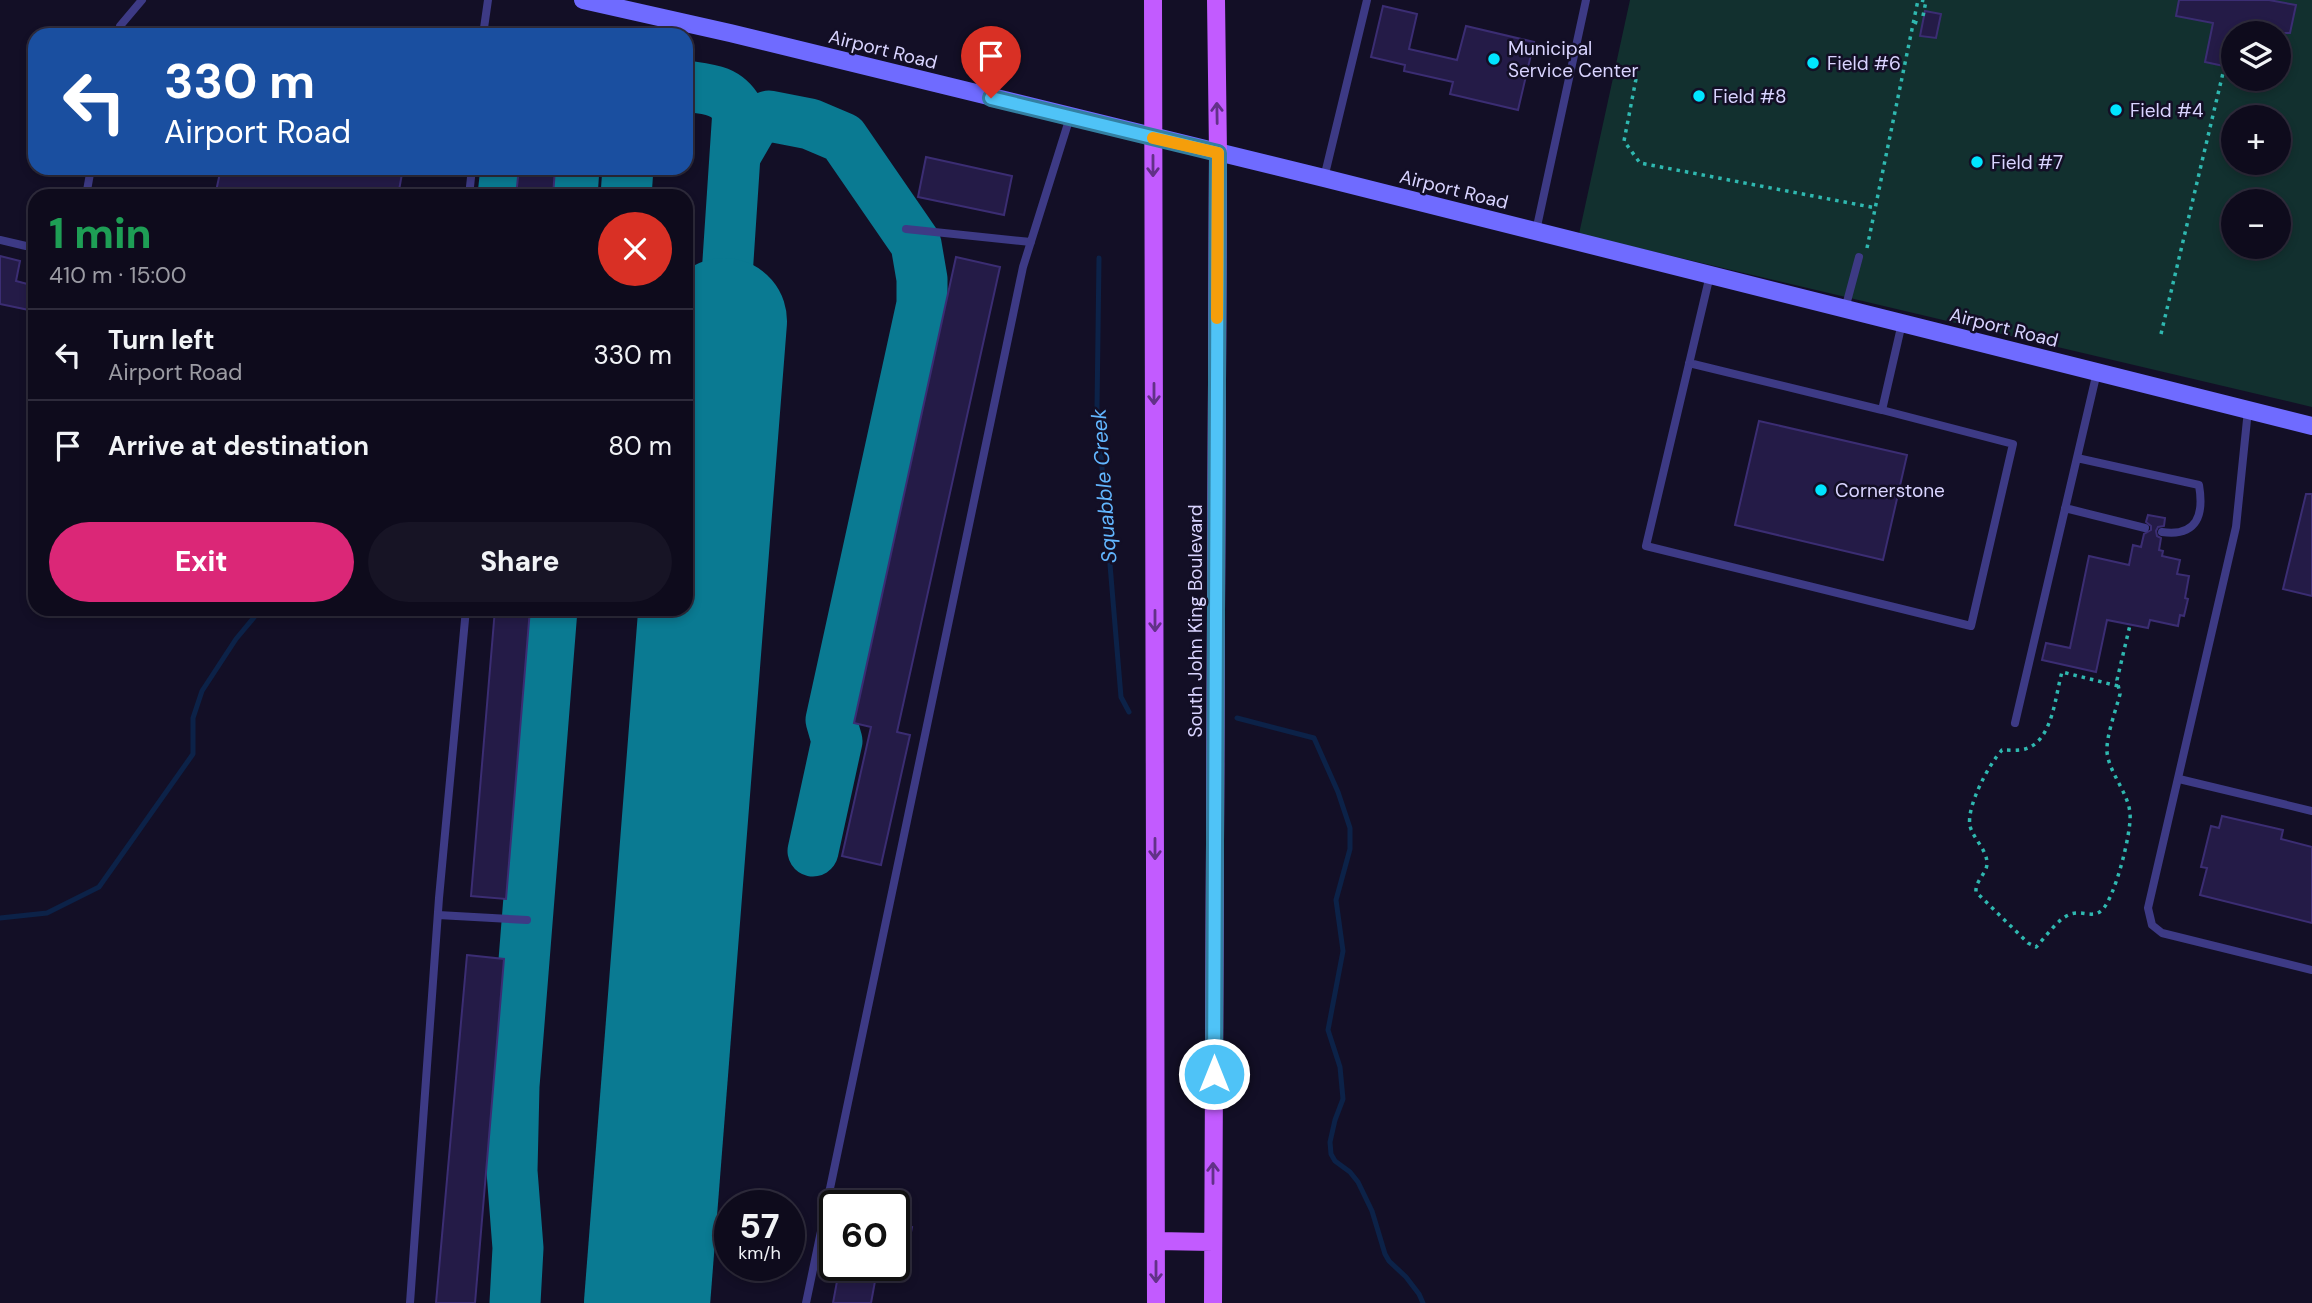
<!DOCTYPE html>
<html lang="en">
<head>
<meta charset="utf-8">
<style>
  :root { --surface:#0e0b1c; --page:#171425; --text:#f1f3f6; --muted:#9b9ba3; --line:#2e2b3b; --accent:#db2777 }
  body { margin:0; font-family:"DM Sans",sans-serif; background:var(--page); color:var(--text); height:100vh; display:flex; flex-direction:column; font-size:26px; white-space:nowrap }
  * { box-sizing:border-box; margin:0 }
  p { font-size:23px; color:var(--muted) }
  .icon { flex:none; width:38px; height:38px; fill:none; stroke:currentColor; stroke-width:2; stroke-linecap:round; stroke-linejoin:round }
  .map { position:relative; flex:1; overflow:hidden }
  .drawer { position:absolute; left:28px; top:189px; width:665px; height:427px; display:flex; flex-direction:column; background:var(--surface); border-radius:21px; box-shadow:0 4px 10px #0003,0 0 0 2px var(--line) }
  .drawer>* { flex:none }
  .top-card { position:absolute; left:28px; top:28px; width:665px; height:147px; border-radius:21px; box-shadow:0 4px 10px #0003,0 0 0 2px var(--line); background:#1a4fa0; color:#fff; overflow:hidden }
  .fabs { position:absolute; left:2221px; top:21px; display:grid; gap:14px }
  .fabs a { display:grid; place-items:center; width:70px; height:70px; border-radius:50%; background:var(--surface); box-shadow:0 4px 10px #0003,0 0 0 2px var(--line); font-size:35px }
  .speed { position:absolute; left:714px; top:1190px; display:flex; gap:14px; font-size:35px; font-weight:700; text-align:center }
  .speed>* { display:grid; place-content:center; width:91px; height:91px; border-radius:50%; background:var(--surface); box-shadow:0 4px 10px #0003,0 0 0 2px var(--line); line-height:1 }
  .speed small { font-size:18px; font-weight:400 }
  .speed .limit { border:4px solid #111; border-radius:10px; background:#fff; color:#111 }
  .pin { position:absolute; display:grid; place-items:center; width:60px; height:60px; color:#fff; margin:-72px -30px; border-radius:50% 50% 50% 0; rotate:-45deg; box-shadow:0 0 7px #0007 }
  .pin .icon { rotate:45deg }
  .me { position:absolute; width:77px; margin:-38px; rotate:0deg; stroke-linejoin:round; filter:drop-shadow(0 0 5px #0008) }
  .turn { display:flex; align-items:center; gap:24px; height:147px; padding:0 21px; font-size:32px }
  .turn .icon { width:91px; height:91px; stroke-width:2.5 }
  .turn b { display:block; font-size:49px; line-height:60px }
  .round { display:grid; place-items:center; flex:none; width:74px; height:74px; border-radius:37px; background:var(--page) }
  .overview { display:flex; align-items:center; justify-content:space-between; height:119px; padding:0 21px }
  h1 { font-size:42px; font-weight:800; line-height:52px; color:#1e9e55 }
  .primary-button { display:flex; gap:14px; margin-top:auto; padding:14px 21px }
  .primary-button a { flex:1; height:80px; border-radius:42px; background:var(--accent); color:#fff; font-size:28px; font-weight:800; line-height:80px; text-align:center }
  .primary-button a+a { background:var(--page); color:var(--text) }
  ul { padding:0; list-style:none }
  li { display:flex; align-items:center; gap:21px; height:91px; padding:0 21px; border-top:2px solid var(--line) }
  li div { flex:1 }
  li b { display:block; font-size:26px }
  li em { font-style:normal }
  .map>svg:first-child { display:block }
</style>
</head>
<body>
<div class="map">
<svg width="2312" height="1303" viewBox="0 0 2312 1303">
  <rect width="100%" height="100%" fill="#130f26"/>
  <path fill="#12302f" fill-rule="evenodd" d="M1630,0h682v407l-733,-173zM2233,33h45v46h-45zM2233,117h45v46h-45zM2233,201h45v46h-45z"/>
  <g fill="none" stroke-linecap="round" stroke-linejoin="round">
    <path stroke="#0c2248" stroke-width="5" d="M1099,258l-2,150 24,289 8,15
      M1237,718l77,20 24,54 12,36v21l-14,51 7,51 -15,79 12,37 3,32 -8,21 -5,22 1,12 4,7 15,11 8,10 14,29 13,43 4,7 17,16 13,17 4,9
      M0,918l47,-5 52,-26 94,-133v-36l9,-27 34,-52 25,-30"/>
    <path stroke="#0a7a92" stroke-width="51" d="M686,86c21,3 40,3 52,24l-14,211
      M736,154l15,-26 7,-8 11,-4 41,8 33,14 73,106 6,35v25l-91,416 6,21 -24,110
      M503,196l3,-28
      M572,196l2,-28
      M626,196l2,-28
      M686,594l16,2
      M515,1303l3,-55 -6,-77 2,-85 38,-477"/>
    <path stroke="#0a7a92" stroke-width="126" d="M647,1303l77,-982"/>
  </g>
  <path fill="#241b47" stroke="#3b2d73" stroke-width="2" d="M2179,0h90l27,5 -6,28h-29l-14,-2v2h-14v35l-28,-6 8,-39 -37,-7z
    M1383,6l34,8 -8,35 48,11 9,-34 68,16 -16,68 -68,-16 3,-12 -49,-11 1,-6 -34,-8z
    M1925,11l16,3 -5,24 -16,-2z
    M926,157l86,19 -8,39 -86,-18z
    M221,168h182l-5,28h-183z
    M519,168h36l-2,28h-37z
    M0,256l20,5 -4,20 19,5 -6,24 -29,-6z
    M956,257l44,10 -103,465 13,3 -29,130 -39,-9 29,-129 -17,-4z
    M1759,421l148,34 -24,105 -148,-35z
    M2306,494h6v102l-29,-7z
    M2148,515l17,3 -1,8 -6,1 -2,4 1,5 4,2 -2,12 4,1 -1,5 18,4 -3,14 12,2 -4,22 3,1 -4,17 -4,-1 -2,11 -28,-6 -2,8 -41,-8 -11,52 -54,-12 4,-17 24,5 19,-92 40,9 4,-20 8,2 3,-13 7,-4v-4l-5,-4z
    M495,609h35l-24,290 -35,-3z
    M2222,816l61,14 -2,9 31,8v76l-112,-28 7,-27 -6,-1 10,-41 8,2z
    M467,955l37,4 -29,344h-39z
    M894,1224l18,3 -10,52h-8z
    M840,1265h38l-7,38h-38z"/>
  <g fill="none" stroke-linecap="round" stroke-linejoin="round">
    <path stroke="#2fb8b0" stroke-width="3.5" stroke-dasharray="3.5 5" stroke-linecap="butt" d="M1921,0l5,1 -3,15
      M1914,22l7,2
      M1636,79l-12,62 16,22 236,45
      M1867,248l51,-248
      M2161,334l62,-261
      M2118,686l-56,-14c-7,24 -9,69 -37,77 -7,2 -16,1 -23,1 -13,14 -36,57 -32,76 3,12 16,23 17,36 1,11 -12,18 -11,30l52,51 8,4c10,-10 22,-29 35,-33 11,-4 22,5 31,-4 13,-12 30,-79 28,-97 -2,-21 -21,-40 -23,-61 -1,-16 9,-42 13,-58l-3,-14 13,-55"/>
    <path stroke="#3d3a85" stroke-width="8" d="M118,35l2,-9 22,-26
      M483,35l5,-35
      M1324,178l43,-178
      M86,196l5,-28
      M469,196l3,-28
      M906,229l125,13
      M1536,231l50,-231
      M0,240l26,6
      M1710,275l-64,271 325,80 42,-182 -131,-34 20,-87
      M1845,309l14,-52
      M1689,363l193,47
      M2248,410l-12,117 -88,381 4,17 10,8 150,37
      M2077,458l122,27c5,29 -1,52 -37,47
      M2065,508l80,20
      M2015,723l82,-351
      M2179,779l133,32
      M438,915l89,5
      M410,1303l29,-405 27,-289
      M806,1303l217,-1036 47,-150"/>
    <path stroke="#6f6bff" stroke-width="18" d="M583,0l147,33 594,145 988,248"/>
    <path stroke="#c25bff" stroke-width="18" d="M1153,0l3,1303
      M1157,1241l56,1
      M1213,1303l5,-1150 -2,-153"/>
  </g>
  <defs><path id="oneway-shaft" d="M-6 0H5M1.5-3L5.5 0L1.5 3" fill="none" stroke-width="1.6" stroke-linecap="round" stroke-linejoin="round" transform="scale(1.75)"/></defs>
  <g stroke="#623188">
    <use href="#oneway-shaft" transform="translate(1217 113) rotate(-91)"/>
    <use href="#oneway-shaft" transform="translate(1153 166) rotate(90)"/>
    <use href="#oneway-shaft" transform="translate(1154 394) rotate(90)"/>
    <use href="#oneway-shaft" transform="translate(1155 621) rotate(90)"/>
    <use href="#oneway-shaft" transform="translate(1155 849) rotate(90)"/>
    <use href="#oneway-shaft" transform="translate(1213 1173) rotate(-90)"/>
    <use href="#oneway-shaft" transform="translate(1156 1272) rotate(90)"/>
  </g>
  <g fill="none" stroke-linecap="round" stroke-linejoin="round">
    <defs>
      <path id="route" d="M991,98l227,55 -4,921"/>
    </defs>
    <use href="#route" stroke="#337fa1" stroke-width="18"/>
    <use href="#route" stroke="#4fc3f7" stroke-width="12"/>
    <path stroke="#f59e0b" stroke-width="12" d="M1153,138l65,15 -1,165"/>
  </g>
  <g fill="#00e5ff" stroke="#130f26" stroke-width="2.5">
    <circle cx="1494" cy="59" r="7"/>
    <circle cx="1813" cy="63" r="7"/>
    <circle cx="1699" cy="96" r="7"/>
    <circle cx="2116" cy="110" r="7"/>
    <circle cx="1977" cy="162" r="7"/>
    <circle cx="1821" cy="490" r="7"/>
  </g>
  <g text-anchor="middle" stroke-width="5" stroke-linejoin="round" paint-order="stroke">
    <g font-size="19" fill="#d9d4ff" stroke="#130f26" text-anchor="start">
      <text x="1508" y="55">Municipal<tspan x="1508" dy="22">Service Center</tspan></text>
      <text x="1827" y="70">Field #6</text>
      <text x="1713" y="103">Field #8</text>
      <text x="2130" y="117">Field #4</text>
      <text x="1991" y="169">Field #7</text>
      <text x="1835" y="497">Cornerstone</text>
    </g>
    <g font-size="19" fill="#d9d4ff" stroke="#130f26">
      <text transform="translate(883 49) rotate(14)" y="7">Airport Road</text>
      <text transform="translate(1454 189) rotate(14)" y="7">Airport Road</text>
      <text transform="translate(2004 327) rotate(14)" y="7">Airport Road</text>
      <text transform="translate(1195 621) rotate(-90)" y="7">South John King Boulevard</text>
    </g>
    <g font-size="21" font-style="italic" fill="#62b6ff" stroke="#130f26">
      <text transform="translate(1104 486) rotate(-94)" y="7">Squabble Creek</text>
    </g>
  </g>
</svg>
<div class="fabs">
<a><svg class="icon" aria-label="layers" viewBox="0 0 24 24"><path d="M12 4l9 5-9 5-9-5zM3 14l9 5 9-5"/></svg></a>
<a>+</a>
<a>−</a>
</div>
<div class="speed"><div>57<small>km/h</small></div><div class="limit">60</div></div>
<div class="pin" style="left:991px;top:98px;background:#d93025"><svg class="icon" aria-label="arrive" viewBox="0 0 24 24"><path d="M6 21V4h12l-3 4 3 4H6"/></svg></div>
<svg class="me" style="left:1214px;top:1074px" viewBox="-20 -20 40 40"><circle r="17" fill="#4fc3f7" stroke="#fff" stroke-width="3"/><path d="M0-11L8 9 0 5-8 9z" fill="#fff"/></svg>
<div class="top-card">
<div class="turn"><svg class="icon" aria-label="left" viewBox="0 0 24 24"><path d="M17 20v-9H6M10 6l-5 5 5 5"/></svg><div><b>330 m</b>Airport Road</div></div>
</div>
<section class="drawer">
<div class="overview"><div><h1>1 min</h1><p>410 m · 15:00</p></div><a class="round" style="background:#d93025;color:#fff"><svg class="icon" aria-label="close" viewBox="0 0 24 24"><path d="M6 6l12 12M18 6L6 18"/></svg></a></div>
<ul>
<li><svg class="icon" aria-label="left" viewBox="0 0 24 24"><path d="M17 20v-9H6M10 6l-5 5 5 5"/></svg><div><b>Turn left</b><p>Airport Road</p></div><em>330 m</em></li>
<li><svg class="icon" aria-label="arrive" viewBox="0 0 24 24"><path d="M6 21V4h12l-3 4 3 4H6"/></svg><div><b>Arrive at destination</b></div><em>80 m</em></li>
</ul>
<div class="primary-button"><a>Exit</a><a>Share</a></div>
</section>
</div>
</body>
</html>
